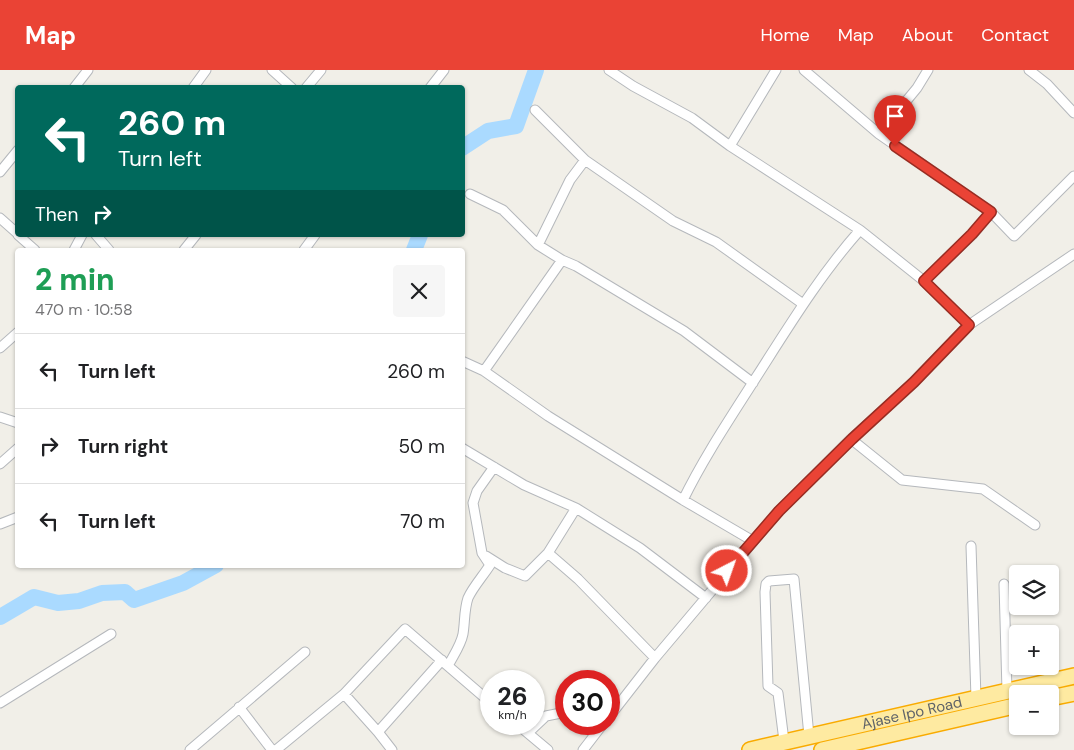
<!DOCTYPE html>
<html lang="en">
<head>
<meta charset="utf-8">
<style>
  :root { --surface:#fff; --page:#f6f6f6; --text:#202124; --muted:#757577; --line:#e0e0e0; --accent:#ea4335 }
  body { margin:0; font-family:"DM Sans",sans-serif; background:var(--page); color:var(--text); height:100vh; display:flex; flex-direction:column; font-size:19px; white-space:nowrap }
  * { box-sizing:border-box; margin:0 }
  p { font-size:16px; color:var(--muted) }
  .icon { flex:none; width:28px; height:28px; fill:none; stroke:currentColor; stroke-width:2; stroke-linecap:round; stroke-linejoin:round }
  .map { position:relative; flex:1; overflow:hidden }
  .sheet { position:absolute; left:15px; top:178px; width:450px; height:320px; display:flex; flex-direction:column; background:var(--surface); border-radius:5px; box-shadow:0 1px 4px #0004 }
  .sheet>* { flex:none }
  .hud { position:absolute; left:15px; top:15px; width:450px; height:152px; border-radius:5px; box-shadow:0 1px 4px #0004; background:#00695c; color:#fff; overflow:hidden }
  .fabs { position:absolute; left:1009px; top:495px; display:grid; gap:10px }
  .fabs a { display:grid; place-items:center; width:50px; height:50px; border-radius:5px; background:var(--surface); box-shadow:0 1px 4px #0004; font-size:25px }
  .speed { position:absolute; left:480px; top:600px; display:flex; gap:10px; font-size:25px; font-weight:700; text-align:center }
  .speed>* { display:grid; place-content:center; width:65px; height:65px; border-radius:50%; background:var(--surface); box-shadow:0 1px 4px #0004; line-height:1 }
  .speed small { font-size:12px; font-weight:400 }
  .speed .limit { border:8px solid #d22; background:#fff; color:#111 }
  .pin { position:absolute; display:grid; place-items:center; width:42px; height:42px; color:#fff; margin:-51px -21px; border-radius:50% 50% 50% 0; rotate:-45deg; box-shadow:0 0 5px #0007 }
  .pin .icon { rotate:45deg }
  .me { position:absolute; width:55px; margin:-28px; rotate:41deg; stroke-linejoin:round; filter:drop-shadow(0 0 4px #0008) }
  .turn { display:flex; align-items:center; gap:18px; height:105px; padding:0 20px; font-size:22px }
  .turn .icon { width:65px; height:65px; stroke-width:2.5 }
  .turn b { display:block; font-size:35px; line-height:42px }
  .then { display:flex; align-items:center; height:48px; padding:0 20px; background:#0003; gap:10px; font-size:19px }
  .round { display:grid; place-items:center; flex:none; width:52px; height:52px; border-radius:5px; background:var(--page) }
  .summary { display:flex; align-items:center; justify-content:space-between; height:85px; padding:0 20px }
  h1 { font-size:30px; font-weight:800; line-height:38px; color:#1e9e55 }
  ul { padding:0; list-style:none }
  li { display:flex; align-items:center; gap:15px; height:75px; padding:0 20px; border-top:1px solid var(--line) }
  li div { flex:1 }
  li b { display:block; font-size:19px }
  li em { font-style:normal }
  header { display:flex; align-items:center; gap:30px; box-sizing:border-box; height:70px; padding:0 25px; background:var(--accent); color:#fff }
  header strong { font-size:24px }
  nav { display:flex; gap:28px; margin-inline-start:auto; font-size:18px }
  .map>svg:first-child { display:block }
</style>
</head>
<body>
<header>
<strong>Map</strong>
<nav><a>Home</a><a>Map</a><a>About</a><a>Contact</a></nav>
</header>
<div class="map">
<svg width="1074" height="680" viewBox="0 0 1074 680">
  <rect width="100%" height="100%" fill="#f1efe8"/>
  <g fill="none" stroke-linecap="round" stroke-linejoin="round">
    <path stroke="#aadaff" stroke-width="16" d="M462,78l26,-17 28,-5 20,-56
      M414,180l6,-15
      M0,547l34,-20 24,6 21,-2 23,-8 23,-1 9,8 49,-17 33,-18"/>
    <defs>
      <path id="minor" d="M272,0l20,18
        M609,0l24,16 59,32 38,28 130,84 64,51 45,44
        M804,0l75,64 112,78 23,24 60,-60
        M1029,0l18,14 27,29
        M74,18l14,-18
        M193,18l13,-18
        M306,18l15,-18
        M430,18l14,-18
        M535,40l50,50 88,61 43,21 87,62
        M879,64l38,-46 11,-18
        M730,76l46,-76
        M0,102l18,-22
        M470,124l33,16 35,35 24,15 14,6 108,65 69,52
        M0,148l18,16
        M18,165l17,15
        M96,165l13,15
        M538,175l32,-65 15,-20
        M74,180l8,-15
        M184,180l12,-15
        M304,180l11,-15
        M924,211l49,-47 18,-22
        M0,278l18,-16
        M462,291l22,10 64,45 135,84 70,41
        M484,301l78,-111
        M0,347l18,6
        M851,369l51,41 81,9 52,36
        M462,378l62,37 52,23 64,40 66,50
        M0,394l18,-16
        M683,430c21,-43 48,-83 74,-124 32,-50 63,-101 103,-146
        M0,454l18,-7
        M971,476l5,152
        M548,483l30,26 77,79
        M486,486l19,12 20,8 23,-23 28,-45
        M1004,514l3,107
        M448,596c5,-10 13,-21 15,-32 2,-12 1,-24 5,-36 5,-11 15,-22 22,-33l-8,-12 -9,-50 4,-12 17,-24
        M344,624l34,38 14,18
        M0,633l111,-69
        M239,637l33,43
        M609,647l46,-59 124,-147 72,-72 63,-57 55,-57 105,-71
        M517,654l31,26
        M378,662l64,-72
        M528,663l18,-17 20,-4
        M784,671l-6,-48 -10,-7 -3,-94 1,-8 3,-3 25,-2 15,157
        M190,680l115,-98
        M276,680l68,-56 61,-65 86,74
        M583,680l20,-26"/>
      <g id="trunk">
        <path d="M1050,628l24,-5"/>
        <path id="s1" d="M750,680l324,-74"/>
        <path d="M822,680l196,-45"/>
      </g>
    </defs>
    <use href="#minor" stroke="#b5b8bc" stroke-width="11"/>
    <use href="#trunk" stroke="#f9ab00" stroke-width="18"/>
    <use href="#minor" stroke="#fff" stroke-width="9"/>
    <use href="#trunk" stroke="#feeaa1" stroke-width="15"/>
  </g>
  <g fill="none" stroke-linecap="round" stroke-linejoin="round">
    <defs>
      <path id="route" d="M727,501l52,-60 73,-72 62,-57 55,-57 -45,-44 48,-47 19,-22 -96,-66"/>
    </defs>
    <use href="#route" stroke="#982c22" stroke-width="12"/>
    <use href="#route" stroke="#ea4335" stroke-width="9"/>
  </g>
  <g text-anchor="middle" stroke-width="4" stroke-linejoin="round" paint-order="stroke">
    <g font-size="15" fill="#5f6368" stroke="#fff">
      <text dy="5" stroke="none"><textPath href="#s1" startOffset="166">Ajase Ipo Road</textPath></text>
    </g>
  </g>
</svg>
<div class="fabs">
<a><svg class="icon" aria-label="layers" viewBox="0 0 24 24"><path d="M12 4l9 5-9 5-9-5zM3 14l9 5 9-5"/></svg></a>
<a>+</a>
<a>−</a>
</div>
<div class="speed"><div>26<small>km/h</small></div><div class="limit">30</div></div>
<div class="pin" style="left:895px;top:76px;background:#d93025"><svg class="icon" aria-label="arrive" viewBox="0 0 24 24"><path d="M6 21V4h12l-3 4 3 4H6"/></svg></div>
<svg class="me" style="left:727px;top:501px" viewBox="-20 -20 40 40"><circle r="17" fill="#ea4335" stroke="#fff" stroke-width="3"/><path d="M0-11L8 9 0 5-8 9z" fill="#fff"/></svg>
<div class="hud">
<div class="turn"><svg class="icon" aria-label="left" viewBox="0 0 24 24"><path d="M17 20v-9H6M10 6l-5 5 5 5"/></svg><div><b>260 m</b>Turn left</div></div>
<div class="then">Then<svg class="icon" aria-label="right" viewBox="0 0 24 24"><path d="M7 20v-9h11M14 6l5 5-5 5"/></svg></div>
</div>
<section class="sheet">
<div class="summary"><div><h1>2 min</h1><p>470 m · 10:58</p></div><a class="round"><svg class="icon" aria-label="close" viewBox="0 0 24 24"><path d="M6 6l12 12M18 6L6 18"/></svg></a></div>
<ul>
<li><svg class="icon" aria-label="left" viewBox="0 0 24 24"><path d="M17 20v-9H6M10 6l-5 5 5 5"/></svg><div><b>Turn left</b></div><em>260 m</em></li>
<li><svg class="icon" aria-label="right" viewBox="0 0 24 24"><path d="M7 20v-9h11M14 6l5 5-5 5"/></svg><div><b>Turn right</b></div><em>50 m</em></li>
<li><svg class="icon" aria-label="left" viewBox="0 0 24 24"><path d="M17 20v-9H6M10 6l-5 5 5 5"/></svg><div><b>Turn left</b></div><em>70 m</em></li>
</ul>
</section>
</div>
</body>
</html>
